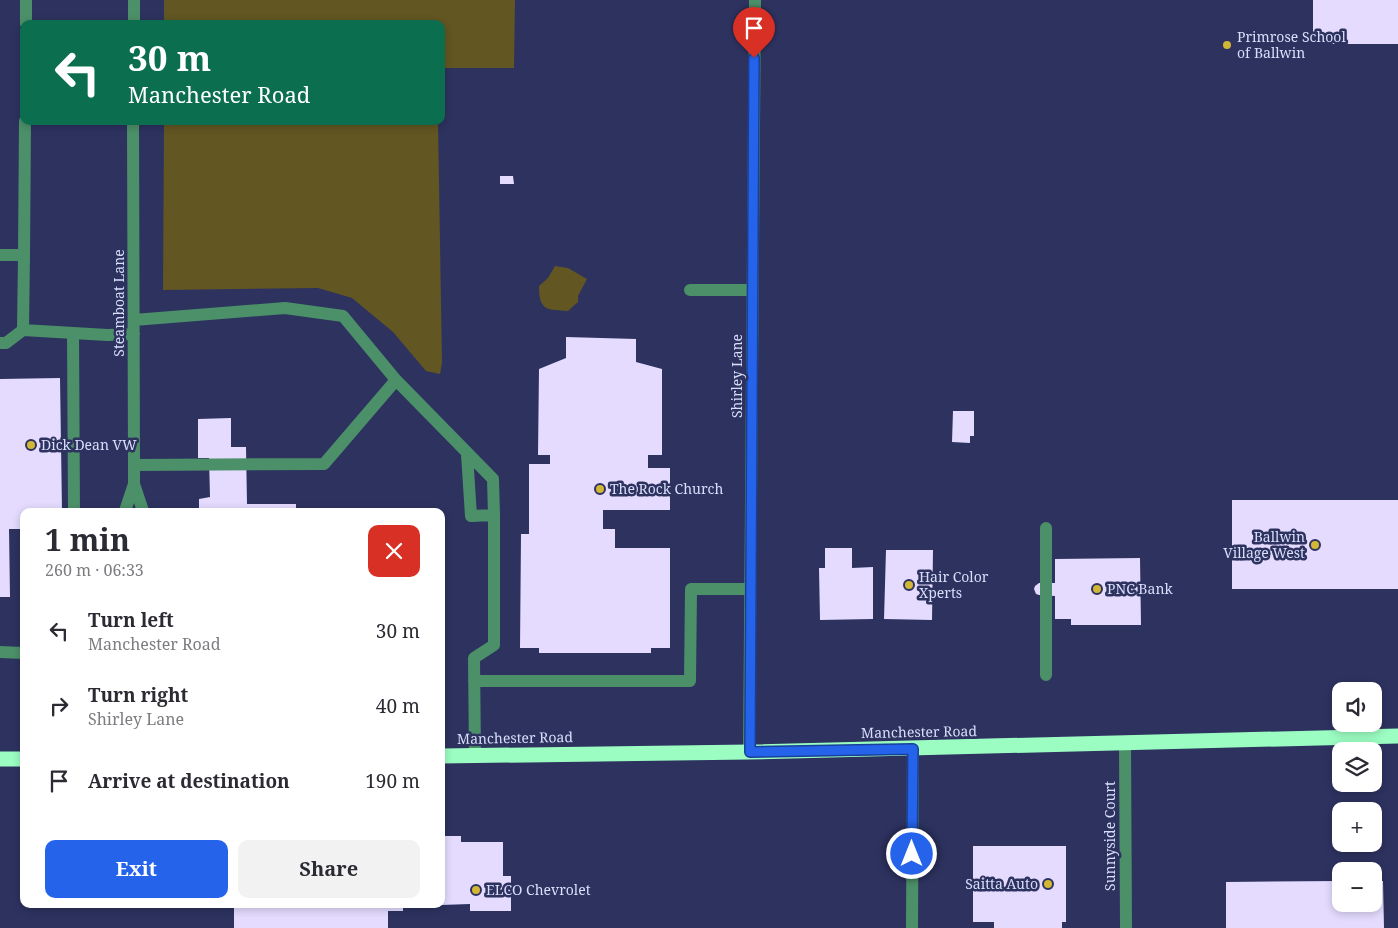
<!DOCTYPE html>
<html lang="en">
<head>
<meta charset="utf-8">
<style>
  :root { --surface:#fff; --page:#f2f2f3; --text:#2b2b33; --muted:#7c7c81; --accent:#2563eb }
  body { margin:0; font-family:"Noto Serif",serif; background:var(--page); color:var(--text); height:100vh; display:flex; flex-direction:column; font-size:19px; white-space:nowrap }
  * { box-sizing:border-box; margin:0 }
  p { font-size:16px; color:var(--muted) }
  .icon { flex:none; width:28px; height:28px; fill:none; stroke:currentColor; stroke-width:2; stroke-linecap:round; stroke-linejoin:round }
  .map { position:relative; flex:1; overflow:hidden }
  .details { position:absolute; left:20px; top:508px; width:425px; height:400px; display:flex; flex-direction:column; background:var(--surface); border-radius:10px; box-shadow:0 2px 8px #0003 }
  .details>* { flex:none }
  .top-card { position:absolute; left:20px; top:20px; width:425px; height:105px; border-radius:10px; box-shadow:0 2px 8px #0003; background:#0b6e4f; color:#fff; overflow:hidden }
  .controls { position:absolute; left:1332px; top:682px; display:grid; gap:10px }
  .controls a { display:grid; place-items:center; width:50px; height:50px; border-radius:10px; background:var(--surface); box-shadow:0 2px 8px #0003; font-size:25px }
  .pin { position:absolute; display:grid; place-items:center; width:42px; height:42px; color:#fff; margin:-51px -21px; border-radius:50% 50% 50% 0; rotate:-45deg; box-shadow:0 0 5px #0007 }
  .pin .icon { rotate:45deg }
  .me { position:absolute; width:55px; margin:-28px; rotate:0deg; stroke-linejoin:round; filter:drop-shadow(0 0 4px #0008) }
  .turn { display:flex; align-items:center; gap:18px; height:105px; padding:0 25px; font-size:22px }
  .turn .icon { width:65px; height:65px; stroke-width:2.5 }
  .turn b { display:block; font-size:35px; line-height:42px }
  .round { display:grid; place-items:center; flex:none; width:52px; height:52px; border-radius:10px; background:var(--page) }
  .overview { display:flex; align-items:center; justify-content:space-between; height:85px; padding:0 25px }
  h1 { font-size:30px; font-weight:700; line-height:38px }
  .action { display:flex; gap:10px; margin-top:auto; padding:10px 25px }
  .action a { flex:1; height:58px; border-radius:10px; background:var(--accent); color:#fff; font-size:20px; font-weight:700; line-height:58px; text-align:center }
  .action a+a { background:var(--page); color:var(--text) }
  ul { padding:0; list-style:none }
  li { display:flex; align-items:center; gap:15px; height:75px; padding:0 25px }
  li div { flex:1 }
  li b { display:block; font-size:19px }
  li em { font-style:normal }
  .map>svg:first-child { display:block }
</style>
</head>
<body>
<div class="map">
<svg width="1398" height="928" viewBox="0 0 1398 928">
  <rect width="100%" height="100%" fill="#2d325f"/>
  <path fill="#625622" d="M164,0h351l-1,68h-73v-44h-277z
    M164,121h274l4,242 -2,11 -14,-3 -33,-39 -41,-34 -34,-10 -155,2z
    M555,266l13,2 19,11 -9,17v6l-10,9c-22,-1 -29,-1 -29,-25l9,-8z"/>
  <path fill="#e4dbfe" d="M1313,0h85v44h-85z
    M500,176h13l1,8h-14z
    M566,337l70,2v23l26,7v86h-14v13h22v42h-67v19h12v19h55v100h-19v5h-112v-5h-19l1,-114h8v-70h21v-9h-12l1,-86 27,-11z
    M60,378l2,133h-38v18h-15l1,68h-10v-218z
    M953,411h21v25h-4v7l-18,-1z
    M231,418v29h15l1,57h49v7h-97v-12l11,-2 -1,-39h-11v-39z
    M1232,500h166v89h-166z
    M825,548h27v20l21,-1v52l-53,1 -1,-52h6z
    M886,550h47l-1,70 -48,-1z
    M1140,558l1,67h-70v-6h-16v-23l-16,-1 -3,-1 -2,-5 1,-3 4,-3h16v-24z
    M441,836h20v6h42v34h8v35h-41v-7l-29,1z
    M973,846h93v76h-4v6h-68v-6h-21z
    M1341,881v23h33v-23h9l1,47h-158v-46z
    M234,904h169v7h-15v17h-154z"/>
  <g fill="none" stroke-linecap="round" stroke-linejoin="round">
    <path stroke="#4c9069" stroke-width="12" d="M26,24v-24
      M134,24v-24
      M0,255h24l1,-134
      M24,255l-1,75 84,5 27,-1
      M690,290h62
      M134,320l151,-12 58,8 53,64 97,99 1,36
      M73,333l1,178
      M0,343h6l17,-13
      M467,454l4,62 23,-1v130l-20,13 1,97
      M134,465l190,-1 72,-84
      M134,484l9,27
      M125,511l9,-27v-19l-1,-344
      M1046,528v147
      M0,652l24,1
      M474,681h216l1,-92h59
      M1125,743l1,185
      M749,752l6,-752
      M912,928l1,-179"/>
    <path stroke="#9bfdc2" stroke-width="15" d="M441,756l308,-4 649,-16
      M0,759h24"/>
  </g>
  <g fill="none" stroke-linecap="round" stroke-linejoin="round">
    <defs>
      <path id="route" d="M754,58l-4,694 163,-3 -1,105"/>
    </defs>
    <use href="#route" stroke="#184099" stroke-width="12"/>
    <use href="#route" stroke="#2563eb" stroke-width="9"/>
  </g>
  <g fill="#d2b736" stroke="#2d325f" stroke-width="2">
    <circle cx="1227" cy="45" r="5"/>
    <circle cx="31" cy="445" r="5"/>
    <circle cx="600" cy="489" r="5"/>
    <circle cx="1315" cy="545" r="5"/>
    <circle cx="909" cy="585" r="5"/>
    <circle cx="1097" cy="589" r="5"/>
    <circle cx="1048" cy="884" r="5"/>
    <circle cx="476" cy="890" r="5"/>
  </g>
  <g text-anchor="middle" stroke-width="5" stroke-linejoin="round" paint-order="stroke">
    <g font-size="14" fill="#d8defb" stroke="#2d325f" text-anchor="start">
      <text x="1237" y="42">Primrose School<tspan x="1237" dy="16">of Ballwin</tspan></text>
      <text x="41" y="450">Dick Dean VW</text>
      <text x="610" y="494">The Rock Church</text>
      <text x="1305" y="542" text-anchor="end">Ballwin<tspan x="1305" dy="16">Village West</tspan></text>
      <text x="919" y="582">Hair Color<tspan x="919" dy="16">Xperts</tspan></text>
      <text x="1107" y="594">PNC Bank</text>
      <text x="1038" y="889" text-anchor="end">Saitta Auto</text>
      <text x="486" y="895">ELCO Chevrolet</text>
    </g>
    <g font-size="14" fill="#d8defb" stroke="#2d325f">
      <text transform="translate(119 303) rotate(-90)" y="5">Steamboat Lane</text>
      <text transform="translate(737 376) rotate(-90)" y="5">Shirley Lane</text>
      <text transform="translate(919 732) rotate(-1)" y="5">Manchester Road</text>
      <text transform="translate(515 738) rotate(-1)" y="5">Manchester Road</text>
      <text transform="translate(1110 836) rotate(-90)" y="5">Sunnyside Court</text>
    </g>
  </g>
</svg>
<div class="controls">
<a><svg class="icon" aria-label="sound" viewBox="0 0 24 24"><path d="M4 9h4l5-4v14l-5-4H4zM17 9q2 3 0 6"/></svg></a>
<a><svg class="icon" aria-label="layers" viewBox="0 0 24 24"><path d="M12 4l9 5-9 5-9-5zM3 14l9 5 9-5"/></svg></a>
<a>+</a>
<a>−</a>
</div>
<div class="pin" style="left:754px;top:58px;background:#d93025"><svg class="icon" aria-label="arrive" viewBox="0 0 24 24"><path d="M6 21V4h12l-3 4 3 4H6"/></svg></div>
<svg class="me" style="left:912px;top:854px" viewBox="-20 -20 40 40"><circle r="17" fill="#2563eb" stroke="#fff" stroke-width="3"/><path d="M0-11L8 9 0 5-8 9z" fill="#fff"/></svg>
<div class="top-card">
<div class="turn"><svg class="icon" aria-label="left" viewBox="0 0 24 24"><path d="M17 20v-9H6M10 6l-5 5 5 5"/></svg><div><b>30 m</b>Manchester Road</div></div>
</div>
<section class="details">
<div class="overview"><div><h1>1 min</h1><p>260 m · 06:33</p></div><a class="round" style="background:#d93025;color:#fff"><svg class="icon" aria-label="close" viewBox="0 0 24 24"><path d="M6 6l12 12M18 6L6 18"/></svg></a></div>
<ul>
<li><svg class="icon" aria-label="left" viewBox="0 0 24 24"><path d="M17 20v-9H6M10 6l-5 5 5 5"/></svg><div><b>Turn left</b><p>Manchester Road</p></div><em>30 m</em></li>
<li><svg class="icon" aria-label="right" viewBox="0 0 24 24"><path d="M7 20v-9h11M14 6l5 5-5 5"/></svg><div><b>Turn right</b><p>Shirley Lane</p></div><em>40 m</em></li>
<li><svg class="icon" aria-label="arrive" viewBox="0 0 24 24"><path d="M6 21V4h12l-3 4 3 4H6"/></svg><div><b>Arrive at destination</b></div><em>190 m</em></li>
</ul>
<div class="action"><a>Exit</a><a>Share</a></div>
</section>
</div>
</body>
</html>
